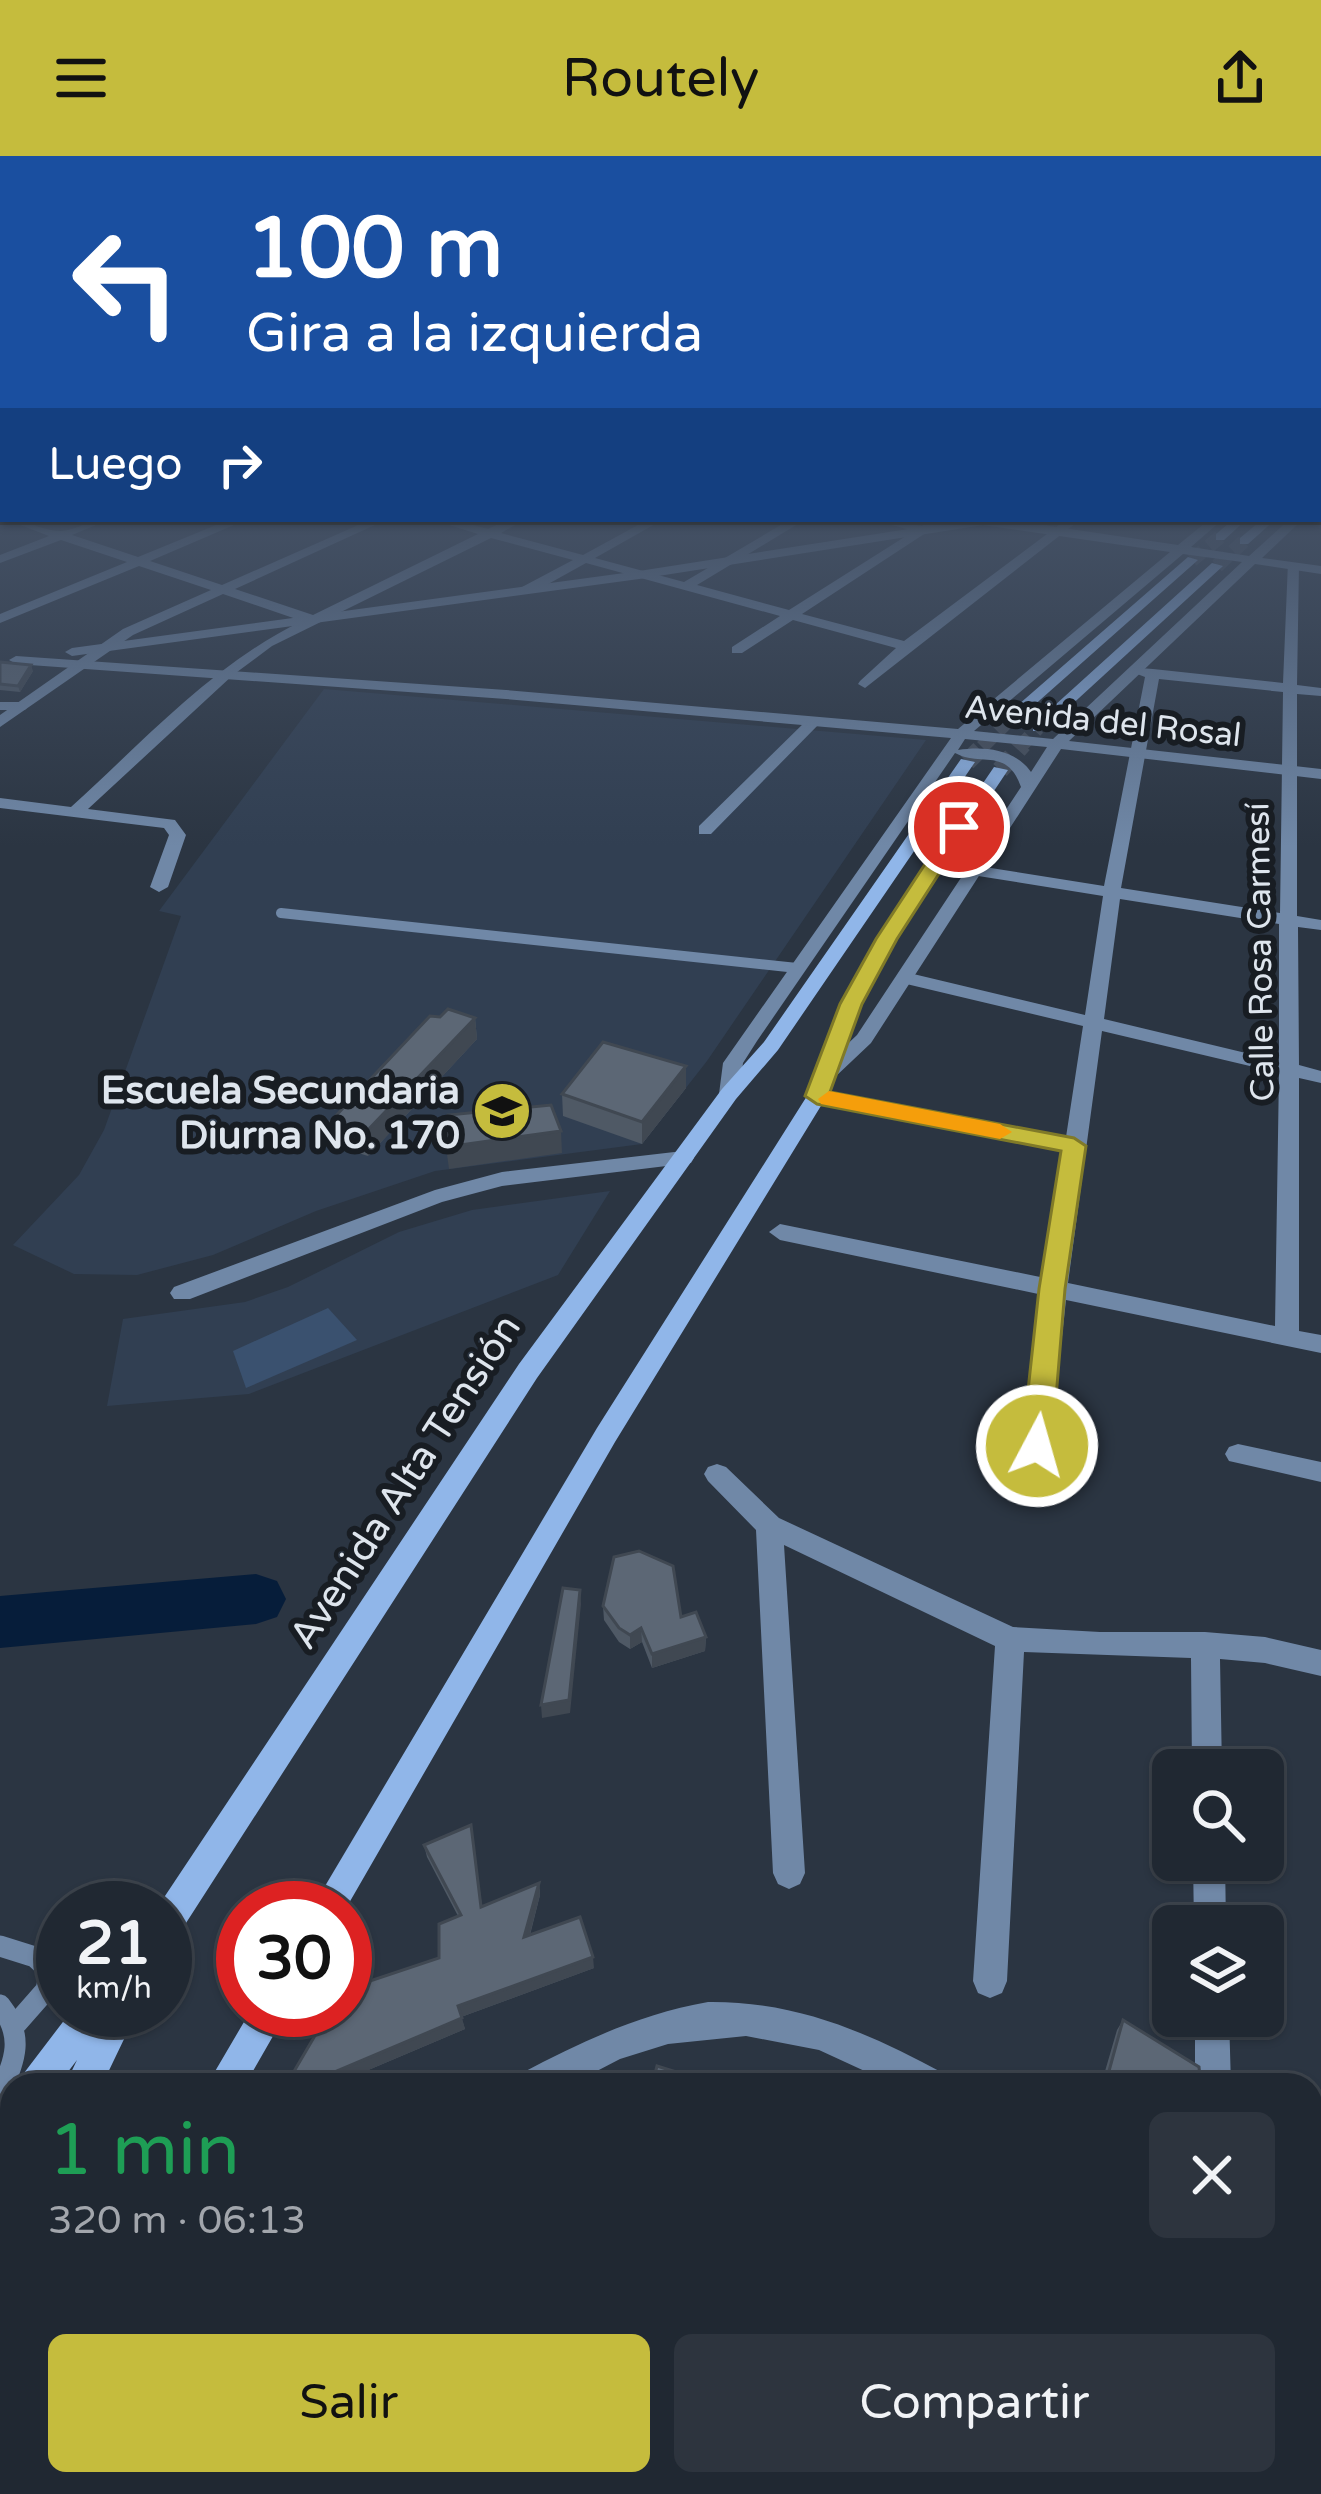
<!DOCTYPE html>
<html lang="es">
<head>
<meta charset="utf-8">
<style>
  :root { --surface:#202832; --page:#2d343e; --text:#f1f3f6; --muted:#a2a6ac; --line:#3d444d; --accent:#c5bc3d }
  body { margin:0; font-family:"Varela Round",sans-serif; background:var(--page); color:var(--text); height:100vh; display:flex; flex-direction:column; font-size:45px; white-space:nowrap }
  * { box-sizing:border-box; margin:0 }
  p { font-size:39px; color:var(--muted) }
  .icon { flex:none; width:66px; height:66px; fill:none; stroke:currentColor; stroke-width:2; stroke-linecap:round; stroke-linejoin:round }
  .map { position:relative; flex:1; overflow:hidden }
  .sheet { position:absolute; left:0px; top:1917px; width:1323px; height:423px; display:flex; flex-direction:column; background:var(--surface); border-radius:36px 36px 0 0; box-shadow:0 3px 9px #0004,0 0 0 3px var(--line) }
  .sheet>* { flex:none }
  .banner { position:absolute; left:0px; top:0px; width:1323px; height:366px; box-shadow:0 3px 9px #0004,0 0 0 3px var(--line); background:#1a4fa0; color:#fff; overflow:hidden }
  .fabs { position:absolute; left:1152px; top:1593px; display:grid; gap:24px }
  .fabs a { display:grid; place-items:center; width:132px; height:132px; border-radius:18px; background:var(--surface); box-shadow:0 3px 9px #0004,0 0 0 3px var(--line); font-size:60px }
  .speed { position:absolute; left:36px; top:1725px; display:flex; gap:24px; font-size:60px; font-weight:700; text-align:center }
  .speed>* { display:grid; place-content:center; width:156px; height:156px; border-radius:50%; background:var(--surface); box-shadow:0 3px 9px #0004,0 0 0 3px var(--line); line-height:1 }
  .speed small { font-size:30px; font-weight:400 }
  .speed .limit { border:18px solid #d22; background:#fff; color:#111 }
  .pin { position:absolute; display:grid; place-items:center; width:102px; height:102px; color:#fff; margin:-51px; border:6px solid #fff; border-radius:50%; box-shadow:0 3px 12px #0007 }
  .me { position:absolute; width:132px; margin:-66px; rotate:6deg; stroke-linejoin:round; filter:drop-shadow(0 0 9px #0008) }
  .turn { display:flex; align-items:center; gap:42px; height:252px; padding:0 48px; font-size:54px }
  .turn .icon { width:156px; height:156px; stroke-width:2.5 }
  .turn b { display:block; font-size:84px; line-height:102px }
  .then { display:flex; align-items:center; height:114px; padding:0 48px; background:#0003; gap:24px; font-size:45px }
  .round { display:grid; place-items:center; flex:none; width:126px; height:126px; border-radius:18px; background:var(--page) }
  .overview { display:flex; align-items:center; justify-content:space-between; height:204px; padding:0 48px }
  h1 { font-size:72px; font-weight:600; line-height:90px; color:#1e9e55 }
  .button { display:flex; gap:24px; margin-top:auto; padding:24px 48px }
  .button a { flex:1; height:138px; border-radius:18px; background:var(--accent); color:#111; font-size:48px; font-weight:600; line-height:138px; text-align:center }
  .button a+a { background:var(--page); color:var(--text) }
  header { display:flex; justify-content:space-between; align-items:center; height:156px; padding:0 48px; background:var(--accent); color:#111; font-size:54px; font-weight:600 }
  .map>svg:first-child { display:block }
</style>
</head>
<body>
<header><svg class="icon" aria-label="menu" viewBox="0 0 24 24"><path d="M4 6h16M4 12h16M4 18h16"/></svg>Routely<svg class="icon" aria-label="share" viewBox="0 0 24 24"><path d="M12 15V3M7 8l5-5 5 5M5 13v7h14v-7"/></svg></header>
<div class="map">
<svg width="1321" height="2338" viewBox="0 0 1321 2338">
  <rect width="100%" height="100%" fill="#2b3542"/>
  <path fill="#313f52" d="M324,533l602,51 -219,321 -65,83 -207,27 -119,40 -103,44 -76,20 -63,-1 -61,-29 66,-70 25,-45 77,-214 -22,-5z
    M610,1035l-52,84 -309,119 -142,12 16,-87 122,-17 43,-15 111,-55 73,-22z"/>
  <path fill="#3a516f" d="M328,1152l29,32 -111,48 -13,-37z"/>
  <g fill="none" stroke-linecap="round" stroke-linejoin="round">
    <path fill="#061d3a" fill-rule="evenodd" d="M256,1418l21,7 9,18 -9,18 -21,7 -256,24v-52z"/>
    <path stroke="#464f5c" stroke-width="14" stroke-dasharray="14 8" stroke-linecap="butt" d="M1192,404l28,-23
      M1217,410l27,-25
      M982,591l26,-26
      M1020,591l18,-19"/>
    <path stroke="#464f5c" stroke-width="18" stroke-dasharray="18 9" stroke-linecap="butt" d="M967,606l18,-18
      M1000,614l23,-26"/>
    <path stroke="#7088a7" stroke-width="8" d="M0,550h23"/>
    <path stroke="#7088a7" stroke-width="10" d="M281,757l516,55"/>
    <path stroke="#7088a7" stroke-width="21" d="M0,1790l35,11 15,14 -4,19 -29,33
      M0,1849c24,30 16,55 0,88"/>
    <path fill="#7088a7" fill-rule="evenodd" d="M5,363c19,0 40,13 57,12 17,-2 30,-12 48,-12l-38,16 66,22 93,-38h17l-98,42 72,24 150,-66h16l-153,70 78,26 165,-81 -48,-15h20l38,10 21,-10h16l-24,14 82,22 66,-36h15l-69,39 89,24 107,-63h15l-109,66 92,25 125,-79 -44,-12 52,7 11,-7h14l-145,95 102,27 163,-122h14l-216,169 -7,-4 2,-3 36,-33 -103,-28 -51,33h-10v-6l48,-31 -194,-53 -54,30h-10v-6l51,-27 -82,-22 -219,108 -39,29 -145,134 87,11 11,15 -18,52 -9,5 -9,-5 19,-52 -5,-7 -164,-20v-10l71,9c73,-66 142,-143 231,-186l-79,-27 -90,41 -133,92v-12l123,-86 88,-39 -72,-24 -139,57v-9l127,-52 -66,-22 -61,23v-8l49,-19z
      M1288,406l11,3 -2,120 24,3v8l-24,-2v222l24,4v10l-23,-3 1,138 22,6v12l-22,-5v253l22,4v18l-255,-53 -16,146 -4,7h-18l-4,-7 19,-151 -263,-55 -11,-8 11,-8 265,54 19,-127 -247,-49 -10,-6 10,-6 249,47 17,-111 -185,-44 -2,-4 9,-6 180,43 18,-119 -131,-21 -9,-5 9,-5 132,21 41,-209 -13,-5 7,-4 14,1 130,14zM1159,523l124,13 -3,221 -159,-25zM1120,743l159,25v137l-175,-42zM1102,875l177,42 -4,253 -207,-43z
      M808,563l13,3 -110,112h-12v-8z
      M683,995l11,7 -3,5 -189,23 -60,16 -252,97h-16l-4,-6 4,-6 261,-97 67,-18z
      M1238,1288l83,18v20l-92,-21 -4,-7 4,-7z
      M717,1308l9,3 53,51 234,109 87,5h105l60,5 56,13v26l-56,-13 -45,-4 2,111h-30l-1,-112 -167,-6 -17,329 -5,12 -12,5 -12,-5 -5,-12 22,-335 -211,-101 21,328 -5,11 -11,5 -11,-5 -5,-11 -17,-343 -48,-49 -4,-7 4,-7z
      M1193,1704h32l1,66h-32z
      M1195,1860h34l2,69h-36z"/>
    <path fill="#7088a7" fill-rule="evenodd" d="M973,363h29l176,26 32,-26h13l-32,28 58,9 41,-37h13l-41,39 59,8v8l-66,-10 -186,177 252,28v10l-260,-30 -190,294 -37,35h-14v-8l37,-35 164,-248c-14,-40 -40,-20 -66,-34l-198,288 -14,22 -4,31 -10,6 -10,-6 4,-31 228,-325 -445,-39 -490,-35 -7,-4 7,-4 490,34 452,39 212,-177 -187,-27 -344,54 -567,77 -7,-4 7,-4 567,-77zM1183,398l59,8 -189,177 -79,-8zM965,583l82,8 -16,25c-16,-23 -47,-26 -73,-22z
      M708,1846c88,-1 159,30 235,71l6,12h-54l-76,-35 -73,-14 -78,8 -48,15 -50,26h-54l6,-12c61,-32 118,-59 186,-71z
      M1311,2150l10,4v40l-10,-4z"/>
    <path fill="#90b6e9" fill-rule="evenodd" d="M1234,363h13l-23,21h-8v-6z
      M1263,363h13l-28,25h-8v-6z
      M1188,401l10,3 -185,164h-10v-6z
      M1212,407l11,3 -180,165h-10v-6z
      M961,603l14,3 -197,288 -42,49 -199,279 -360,559 -12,4v-33h-8l362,-544 203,-275 42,-47z
      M994,611l14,3 -113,169 -34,64 -34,93 -212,346 -270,468 -33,-2 285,-480 210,-332 34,-93 36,-64z
      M72,1854h66l-36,75h-37l12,-25 -19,25h-40l6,-12z
      M251,1854h37l-43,75h-38z
      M12,1945v49l-12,5v-49z
      M12,2020v50l-12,5v-50z
      M12,2262v56l-12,5v-56z
      M38,2328h43l-5,10h-42z"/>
  </g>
  <path fill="#4f5965" d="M0,506l33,9 -13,21 -20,-2z
    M475,862l2,21 -109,117 -35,-11 -4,-22z
    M686,910v22l-44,56 -79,-28 -1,-22z
    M603,1450l78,11 25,20 -1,14 -53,17 -10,-26 -12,7 -11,-7 -15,-22z
    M471,1669l11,81 57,-23 1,12 -10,40 64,33 -133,49 4,12 -132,56 29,-110 1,8 76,-25 19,-42 -31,-59 -3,-12z
    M1123,1864l77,58 8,7h-107l16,-55z
    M1311,2239l10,4v85l-25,10 -30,-10h45z"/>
  <path fill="#404852" d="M31,509l2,6 -13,21 -2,-6z
    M475,862l2,21 -109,117 -4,-22z
    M686,910v22l-44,56v-22z
    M561,975l1,22 -113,16 -3,-22z
    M580,1434l1,14 -11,109 -28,5 -1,-13z
    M641,1472l1,14 -12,7v-14z
    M706,1481l-1,14 -53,17v-14z
    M539,1727l1,12 -14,54 -2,-12z
    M593,1801l1,11 -133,49 -3,-11z
    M462,1862l3,11 -132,56h-29z
    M568,2328h3l1,10h-24z"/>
  <path fill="#5c6775" stroke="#404852" stroke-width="3" d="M0,506l31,3 -13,21 -18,-2z
    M448,853l27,9 -111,116 -35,-11 101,-107 10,1z
    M603,886l83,24 -44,56 -80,-28z
    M551,949l10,26 -115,16 2,-32z
    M639,1395l34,15 8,51 15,-5 10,25 -54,17 -11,-26 -11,7 -11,-7 -16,-22 11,-49z
    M563,1432l17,2 -11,110 -28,5z
    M471,1669l10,82 58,-24 -15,54 56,-20 13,40 -135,49 4,12 -158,67h-18l44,-75h15v-25l12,-21 4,20 78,-26v-34l22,-9 -37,-70z
    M1123,1864l76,47 1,11 9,1 -1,6h-96l-6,-3z
    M657,1910l61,19h-66z
    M1311,2239l10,4v80l-10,-3z
    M447,2328h121v5l-20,5h-88l-1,-2 -11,2z"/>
  <linearGradient id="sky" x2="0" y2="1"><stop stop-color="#181d24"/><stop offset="0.52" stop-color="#445165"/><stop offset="1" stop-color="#445165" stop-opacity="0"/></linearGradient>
  <rect width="1321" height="690" fill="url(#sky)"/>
  <path fill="#c5bc3d" stroke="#807a28" stroke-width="3" d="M959,665l10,6 -72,112 -35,65 -32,88 244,46 12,8 -21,143 -13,157 -5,8h-20l-5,-8 17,-157 22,-138 -244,-47 -12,-8 35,-92 36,-65 76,-116z"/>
  <path fill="#f59e0b" d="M829,935l171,33 12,8 -12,7 -179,-35 -3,-5z"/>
  <defs>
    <symbol id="school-disc" viewBox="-11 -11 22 22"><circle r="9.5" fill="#c5bc3d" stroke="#181d23"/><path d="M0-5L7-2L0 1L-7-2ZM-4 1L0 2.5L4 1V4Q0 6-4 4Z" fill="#111"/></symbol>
  </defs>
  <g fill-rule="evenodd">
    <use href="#school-disc" x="469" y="922" width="66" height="66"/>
  </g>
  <g text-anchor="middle" stroke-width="12" stroke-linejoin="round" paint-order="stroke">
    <g font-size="33" fill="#dee5ed" stroke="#181d23">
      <text transform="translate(1103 564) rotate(6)" y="12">Avenida del Rosal</text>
      <text transform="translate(1259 796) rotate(-91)" y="12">Calle Rosa Carmesí</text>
    </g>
    <g font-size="39" font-weight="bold" fill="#dee5ed" stroke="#181d23" text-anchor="end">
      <text x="460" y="947">Escuela Secundaria<tspan x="460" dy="45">Diurna No. 170</tspan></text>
    </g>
    <g font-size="39" fill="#dee5ed" stroke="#181d23">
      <text transform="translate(404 1325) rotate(-57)" y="14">Avenida Alta Tensión</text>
    </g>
  </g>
</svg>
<div class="fabs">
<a><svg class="icon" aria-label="search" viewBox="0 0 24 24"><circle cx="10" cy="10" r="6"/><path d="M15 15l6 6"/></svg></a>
<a><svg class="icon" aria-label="layers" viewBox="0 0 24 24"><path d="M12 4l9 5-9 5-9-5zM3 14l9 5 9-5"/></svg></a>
</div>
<div class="speed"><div>21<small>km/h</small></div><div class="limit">30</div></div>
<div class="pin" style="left:959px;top:671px;background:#d93025"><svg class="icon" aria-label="arrive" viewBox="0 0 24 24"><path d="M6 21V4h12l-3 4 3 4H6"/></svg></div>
<svg class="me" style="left:1037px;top:1290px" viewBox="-20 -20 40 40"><circle r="17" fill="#c5bc3d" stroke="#fff" stroke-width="3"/><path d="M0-11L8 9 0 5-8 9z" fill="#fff"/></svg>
<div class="banner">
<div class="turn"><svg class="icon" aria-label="left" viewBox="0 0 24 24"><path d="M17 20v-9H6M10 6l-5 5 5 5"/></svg><div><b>100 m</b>Gira a la izquierda</div></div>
<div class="then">Luego<svg class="icon" aria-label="right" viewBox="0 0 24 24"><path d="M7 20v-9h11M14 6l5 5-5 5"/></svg></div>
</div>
<section class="sheet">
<div class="overview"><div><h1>1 min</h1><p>320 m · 06:13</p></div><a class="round"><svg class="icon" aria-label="close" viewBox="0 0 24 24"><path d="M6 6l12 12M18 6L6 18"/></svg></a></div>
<div class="button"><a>Salir</a><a>Compartir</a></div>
</section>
</div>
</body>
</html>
